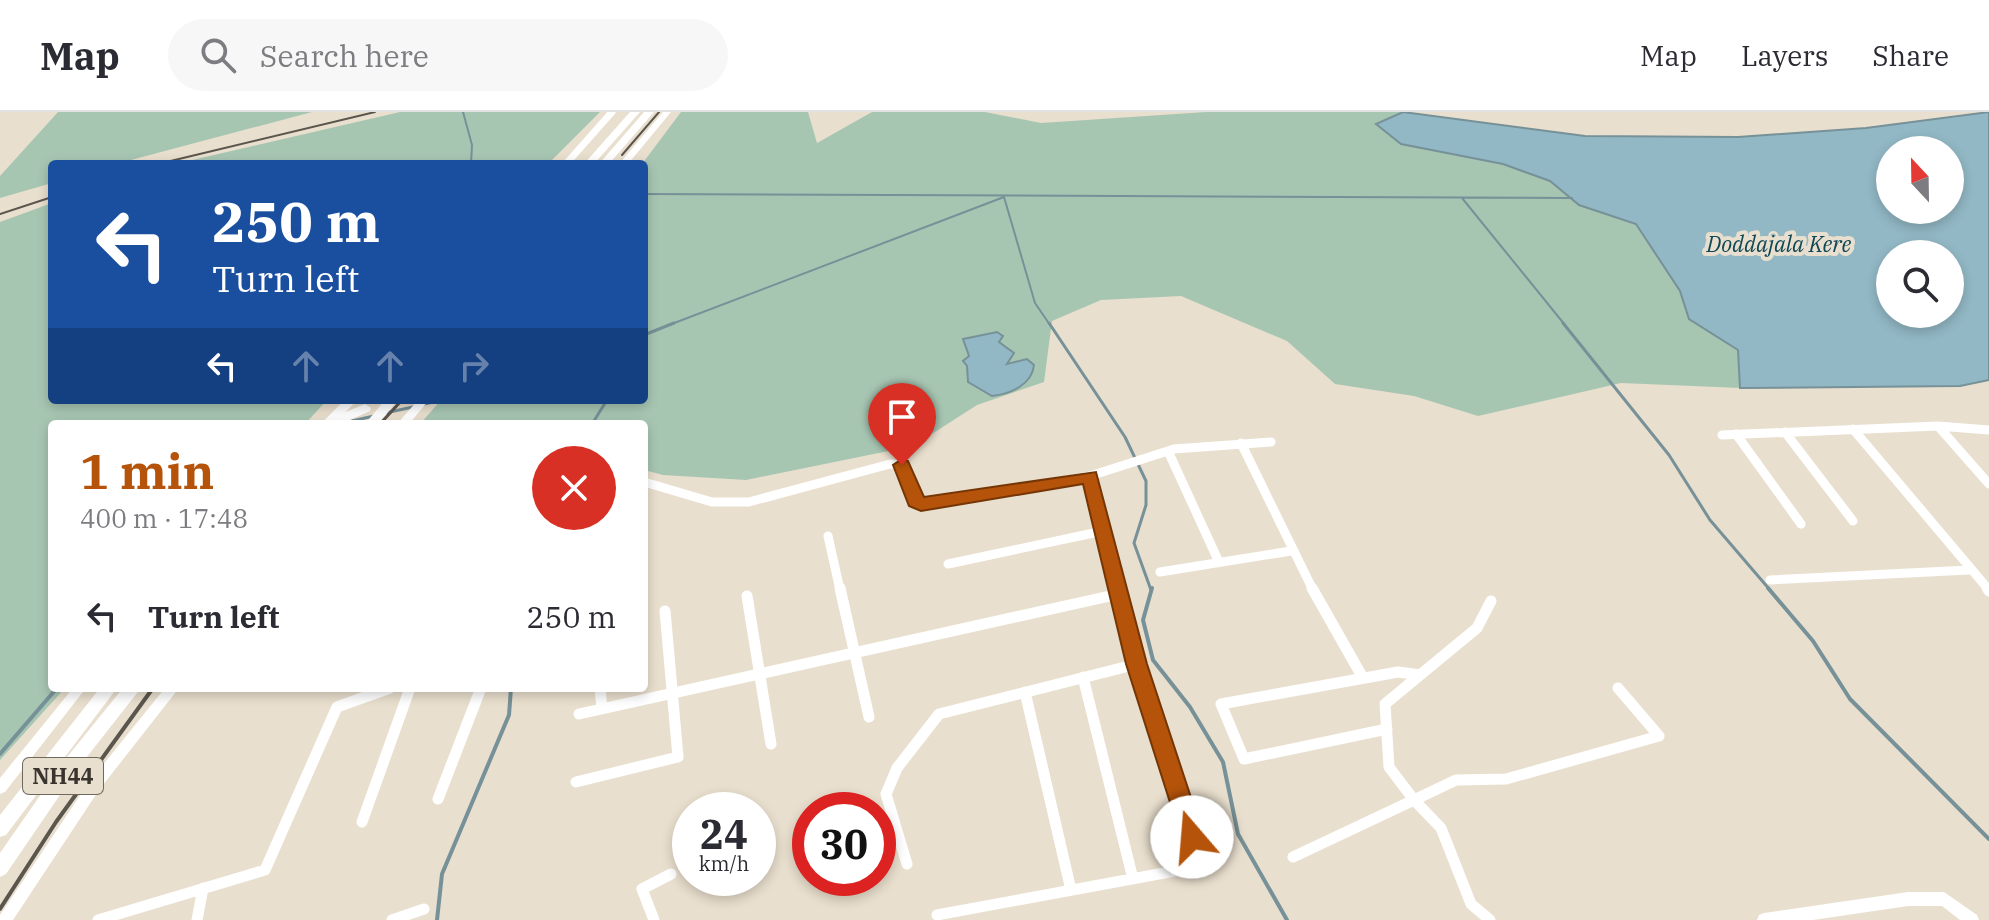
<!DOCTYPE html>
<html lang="en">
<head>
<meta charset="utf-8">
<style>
  :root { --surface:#fff; --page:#f7f7f7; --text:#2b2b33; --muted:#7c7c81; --line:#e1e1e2; --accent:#b45309 }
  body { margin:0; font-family:"IBM Plex Serif",serif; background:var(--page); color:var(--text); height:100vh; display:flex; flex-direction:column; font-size:30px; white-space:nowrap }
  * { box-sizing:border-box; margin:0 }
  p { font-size:26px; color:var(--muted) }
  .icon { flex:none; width:44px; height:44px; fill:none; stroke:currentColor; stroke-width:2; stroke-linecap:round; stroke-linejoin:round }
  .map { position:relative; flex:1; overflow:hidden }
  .details { position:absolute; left:48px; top:308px; width:600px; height:272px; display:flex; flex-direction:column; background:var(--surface); border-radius:8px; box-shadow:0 4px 12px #0003 }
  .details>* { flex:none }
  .banner { position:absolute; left:48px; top:48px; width:600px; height:244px; border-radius:8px; box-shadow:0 4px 12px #0003; background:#1a4fa0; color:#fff; overflow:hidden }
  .needle { width:52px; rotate:338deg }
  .tools { position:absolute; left:1876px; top:24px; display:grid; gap:16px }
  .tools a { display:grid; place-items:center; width:88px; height:88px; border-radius:50%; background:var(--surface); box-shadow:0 4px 12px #0003; font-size:40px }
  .speed { position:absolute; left:672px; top:680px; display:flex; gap:16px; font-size:40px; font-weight:700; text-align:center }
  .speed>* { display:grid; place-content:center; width:104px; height:104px; border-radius:50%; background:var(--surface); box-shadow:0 4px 12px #0003; line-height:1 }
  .speed small { font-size:20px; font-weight:400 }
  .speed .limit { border:12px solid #d22; background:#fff; color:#111 }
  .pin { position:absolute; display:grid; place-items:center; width:68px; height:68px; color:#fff; margin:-82px -34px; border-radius:50% 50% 50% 0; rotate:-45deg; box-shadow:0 0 8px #0007 }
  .pin .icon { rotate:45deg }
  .me { position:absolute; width:88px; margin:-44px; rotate:342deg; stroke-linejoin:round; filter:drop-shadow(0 0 6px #0008) }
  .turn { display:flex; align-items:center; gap:28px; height:168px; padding:0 32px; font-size:36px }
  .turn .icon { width:104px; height:104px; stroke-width:2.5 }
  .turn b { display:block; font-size:56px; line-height:68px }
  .lanes { display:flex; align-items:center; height:76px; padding:0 32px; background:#0003; justify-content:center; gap:40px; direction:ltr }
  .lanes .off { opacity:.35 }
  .round { display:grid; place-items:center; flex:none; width:84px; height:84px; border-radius:42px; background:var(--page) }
  .overview { display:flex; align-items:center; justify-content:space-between; height:136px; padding:0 32px }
  h1 { font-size:48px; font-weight:700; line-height:60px; color:var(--accent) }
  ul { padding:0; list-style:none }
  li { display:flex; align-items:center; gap:24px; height:120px; padding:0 32px }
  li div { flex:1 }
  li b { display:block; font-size:30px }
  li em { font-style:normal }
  header { display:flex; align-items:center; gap:48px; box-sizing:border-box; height:112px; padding:0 40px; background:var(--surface); border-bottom:2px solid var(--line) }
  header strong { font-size:38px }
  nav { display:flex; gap:44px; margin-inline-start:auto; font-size:28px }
  .search { width:560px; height:72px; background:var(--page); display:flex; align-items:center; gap:20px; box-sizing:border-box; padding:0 28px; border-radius:44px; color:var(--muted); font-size:30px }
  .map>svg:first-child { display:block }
</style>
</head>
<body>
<header>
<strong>Map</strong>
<div class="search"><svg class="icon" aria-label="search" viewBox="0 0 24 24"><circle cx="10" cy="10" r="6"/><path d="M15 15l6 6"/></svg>Search here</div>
<nav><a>Map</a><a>Layers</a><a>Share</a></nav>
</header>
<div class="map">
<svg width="1989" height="808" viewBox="0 0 1989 808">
  <rect width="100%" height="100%" fill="#e9dfce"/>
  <path fill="#a7c6b2" d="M58,0h254l-196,52h-64v19l-52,15v-22z
    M400,0h200l-52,52h-373z
    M681,0h127l9,31 55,-31h113l56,11 165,-11h197l-27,12 25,20 102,20 47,17 29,24 57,19 44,67 9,28 49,31 2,38 -119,-5 -143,33 -64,-20 -79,-12 -48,-43 -106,-45 -80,4 -49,21 -8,61 -67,23 -64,41 -167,34 -83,-5 -19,-5v-46h-224l21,-24h203l-2,-236z
    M52,91v197h275l-22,24h-253v264h13l-65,72v-538z"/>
  <path fill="#92b8c5" stroke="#779198" stroke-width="2" fill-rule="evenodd" d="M1403,0l182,24 153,1 128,-9 123,-16v268l-29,6 -220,2 -2,-38 -49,-31 -9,-28 -44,-67 -57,-19 -29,-24 -47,-17 -102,-20 -25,-20zM1890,38h60v60h-60zM1890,142h60v60h-60z
    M997,220l6,4 -4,6 15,11 -7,11 20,-5 7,6c-2,20 -24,29 -42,31l-24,-14 -1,-16 -4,-5 6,-5 -6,-17z"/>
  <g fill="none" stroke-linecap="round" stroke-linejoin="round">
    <path stroke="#779198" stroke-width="2" d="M463,0l9,33 -1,19
      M644,82l928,4
      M1462,86l103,127
      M669,213l335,-128 31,106 15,22"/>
    <path stroke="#779198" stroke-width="3" d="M1049,211l76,114 21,44v24l-12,38 17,47
      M1563,211l106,132 41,65 60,70
      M644,223l30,-12
      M424,292l19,-4
      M385,301l28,-6
      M338,312l36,-8
      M592,312l15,-24"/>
    <path stroke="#779198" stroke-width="4" d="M1152,476l-9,32 10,40 37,47 33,55 15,72 49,86
      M1768,476l45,53 37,58 139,140
      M0,642l57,-66
      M437,808l5,-46 67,-159 2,-27"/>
    <path stroke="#fff" stroke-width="7" d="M566,52l46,-52"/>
    <path stroke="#fff" stroke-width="9" d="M327,312l24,-24
      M1938,314l51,58
      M1853,317l136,161
      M1785,320l68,89
      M1736,322l65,90
      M1722,323l216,-9 51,4
      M1241,331l72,147
      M1168,339l50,109
      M1090,364l29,114
      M644,370l68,20h37l141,-38 12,1 14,36 5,4 169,-29 84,-27 97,-7
      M828,424l12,54
      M948,452l155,-33
      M1160,460l131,-21
      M1770,468l199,-10"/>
    <path stroke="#fff" stroke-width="11" d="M840,476l29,129
      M1118,476l19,76
      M1312,476l51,90
      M1987,476l2,3
      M747,484l24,148
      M1083,565l50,202
      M600,576l2,21
      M1025,580l46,198
      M579,602l540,-120
      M1387,617l-143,30 -23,-55 177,-32 22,3
      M576,670l102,-25 -13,-146
      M438,687l43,-111
      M362,710l48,-134
      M1293,745l121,-57 -25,-33 -4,-63 92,-76 14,-27
      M907,752l-21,-70 11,-26 42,-54 198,-50 65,202 -265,49
      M98,808l167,-50 72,-163 53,-19
      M197,808l6,-32
      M392,808l32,-11
      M654,808l-12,-31 29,-15
      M1490,808l-19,-16 -30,-76 -27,-28 42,-20 50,-1 153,-43 -41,-48"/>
    <path fill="#fff" fill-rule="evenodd" d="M73,576h13l-81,104 -5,2v-16z
      M165,576h14l-80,102 -86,130h-13v-5l89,-133z
      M1908,780h36l33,23 2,5h-19l-18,-14h-34l-95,14h-56l2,-5 5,-2z"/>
    <path fill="#fff" fill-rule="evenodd" d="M663,0h8l-43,52h-9z
      M418,288h11l-20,24h-12z"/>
    <path fill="#fff" fill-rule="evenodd" d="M630,0h10l-46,52h-10z
      M644,0h10l-45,52h-10z
      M385,288h13l-20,24h-13z
      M365,292l6,4 -1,3 -29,13h-18l1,-3z
      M100,576h17l-111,147 -6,2v-22z
      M123,576h18l-62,79 -73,107 -6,3v-24l67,-96z"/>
    <path stroke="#5b564d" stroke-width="2" d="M622,43l37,-43
      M158,52l217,-52
      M0,102l52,-17"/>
    <path stroke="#5b564d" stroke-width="3" d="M380,312l22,-24"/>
    <path stroke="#5b564d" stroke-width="4" d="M0,797l56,-87 97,-134"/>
  </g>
  <path fill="#b45309" stroke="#753606" stroke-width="2" d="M902,347l6,2 16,36 172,-25 51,192 57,173 -4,8 -8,3 -8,-3 -3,-8 -55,-173 -43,-180 -162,27 -12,-5 -16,-41z"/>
  <g text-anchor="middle" stroke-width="8" stroke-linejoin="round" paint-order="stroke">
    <g font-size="22" font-style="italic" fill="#0f4756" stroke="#e9dfce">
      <text x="1779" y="140">Doddajala Kere</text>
    </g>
    <rect fill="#e9dfce" stroke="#6e685e" stroke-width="2" x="23" y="646" width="80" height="36" rx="6"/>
    <g font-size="22" font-weight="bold" fill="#39352e">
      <text x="63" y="672">NH44</text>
    </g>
  </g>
</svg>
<div class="tools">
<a><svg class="needle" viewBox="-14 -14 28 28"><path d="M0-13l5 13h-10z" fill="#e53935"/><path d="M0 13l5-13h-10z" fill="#7c7c81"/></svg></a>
<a><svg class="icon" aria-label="search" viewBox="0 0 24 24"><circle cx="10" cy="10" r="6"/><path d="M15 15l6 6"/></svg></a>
</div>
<div class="speed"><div>24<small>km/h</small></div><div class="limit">30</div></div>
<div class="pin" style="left:902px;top:353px;background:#d93025"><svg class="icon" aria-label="arrive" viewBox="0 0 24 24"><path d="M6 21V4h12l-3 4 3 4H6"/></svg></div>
<svg class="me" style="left:1192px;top:725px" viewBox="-20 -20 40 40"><circle r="19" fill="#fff"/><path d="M0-13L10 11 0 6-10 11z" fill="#b45309"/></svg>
<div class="banner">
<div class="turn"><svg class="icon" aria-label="left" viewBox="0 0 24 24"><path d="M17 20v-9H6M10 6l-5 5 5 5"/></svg><div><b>250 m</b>Turn left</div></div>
<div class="lanes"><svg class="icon" aria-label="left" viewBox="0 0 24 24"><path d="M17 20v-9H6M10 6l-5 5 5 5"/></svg><svg class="icon off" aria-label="ahead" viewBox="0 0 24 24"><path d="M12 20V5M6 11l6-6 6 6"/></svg><svg class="icon off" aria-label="ahead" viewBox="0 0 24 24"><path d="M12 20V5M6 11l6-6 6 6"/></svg><svg class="icon off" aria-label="right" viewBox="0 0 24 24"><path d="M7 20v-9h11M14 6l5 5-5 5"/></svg></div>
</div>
<section class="details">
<div class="overview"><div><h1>1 min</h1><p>400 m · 17:48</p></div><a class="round" style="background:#d93025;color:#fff"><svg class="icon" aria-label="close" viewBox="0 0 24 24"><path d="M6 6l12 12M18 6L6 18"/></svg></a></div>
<ul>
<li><svg class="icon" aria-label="left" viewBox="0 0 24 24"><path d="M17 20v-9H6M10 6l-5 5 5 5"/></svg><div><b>Turn left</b></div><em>250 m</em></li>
</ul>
</section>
</div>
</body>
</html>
